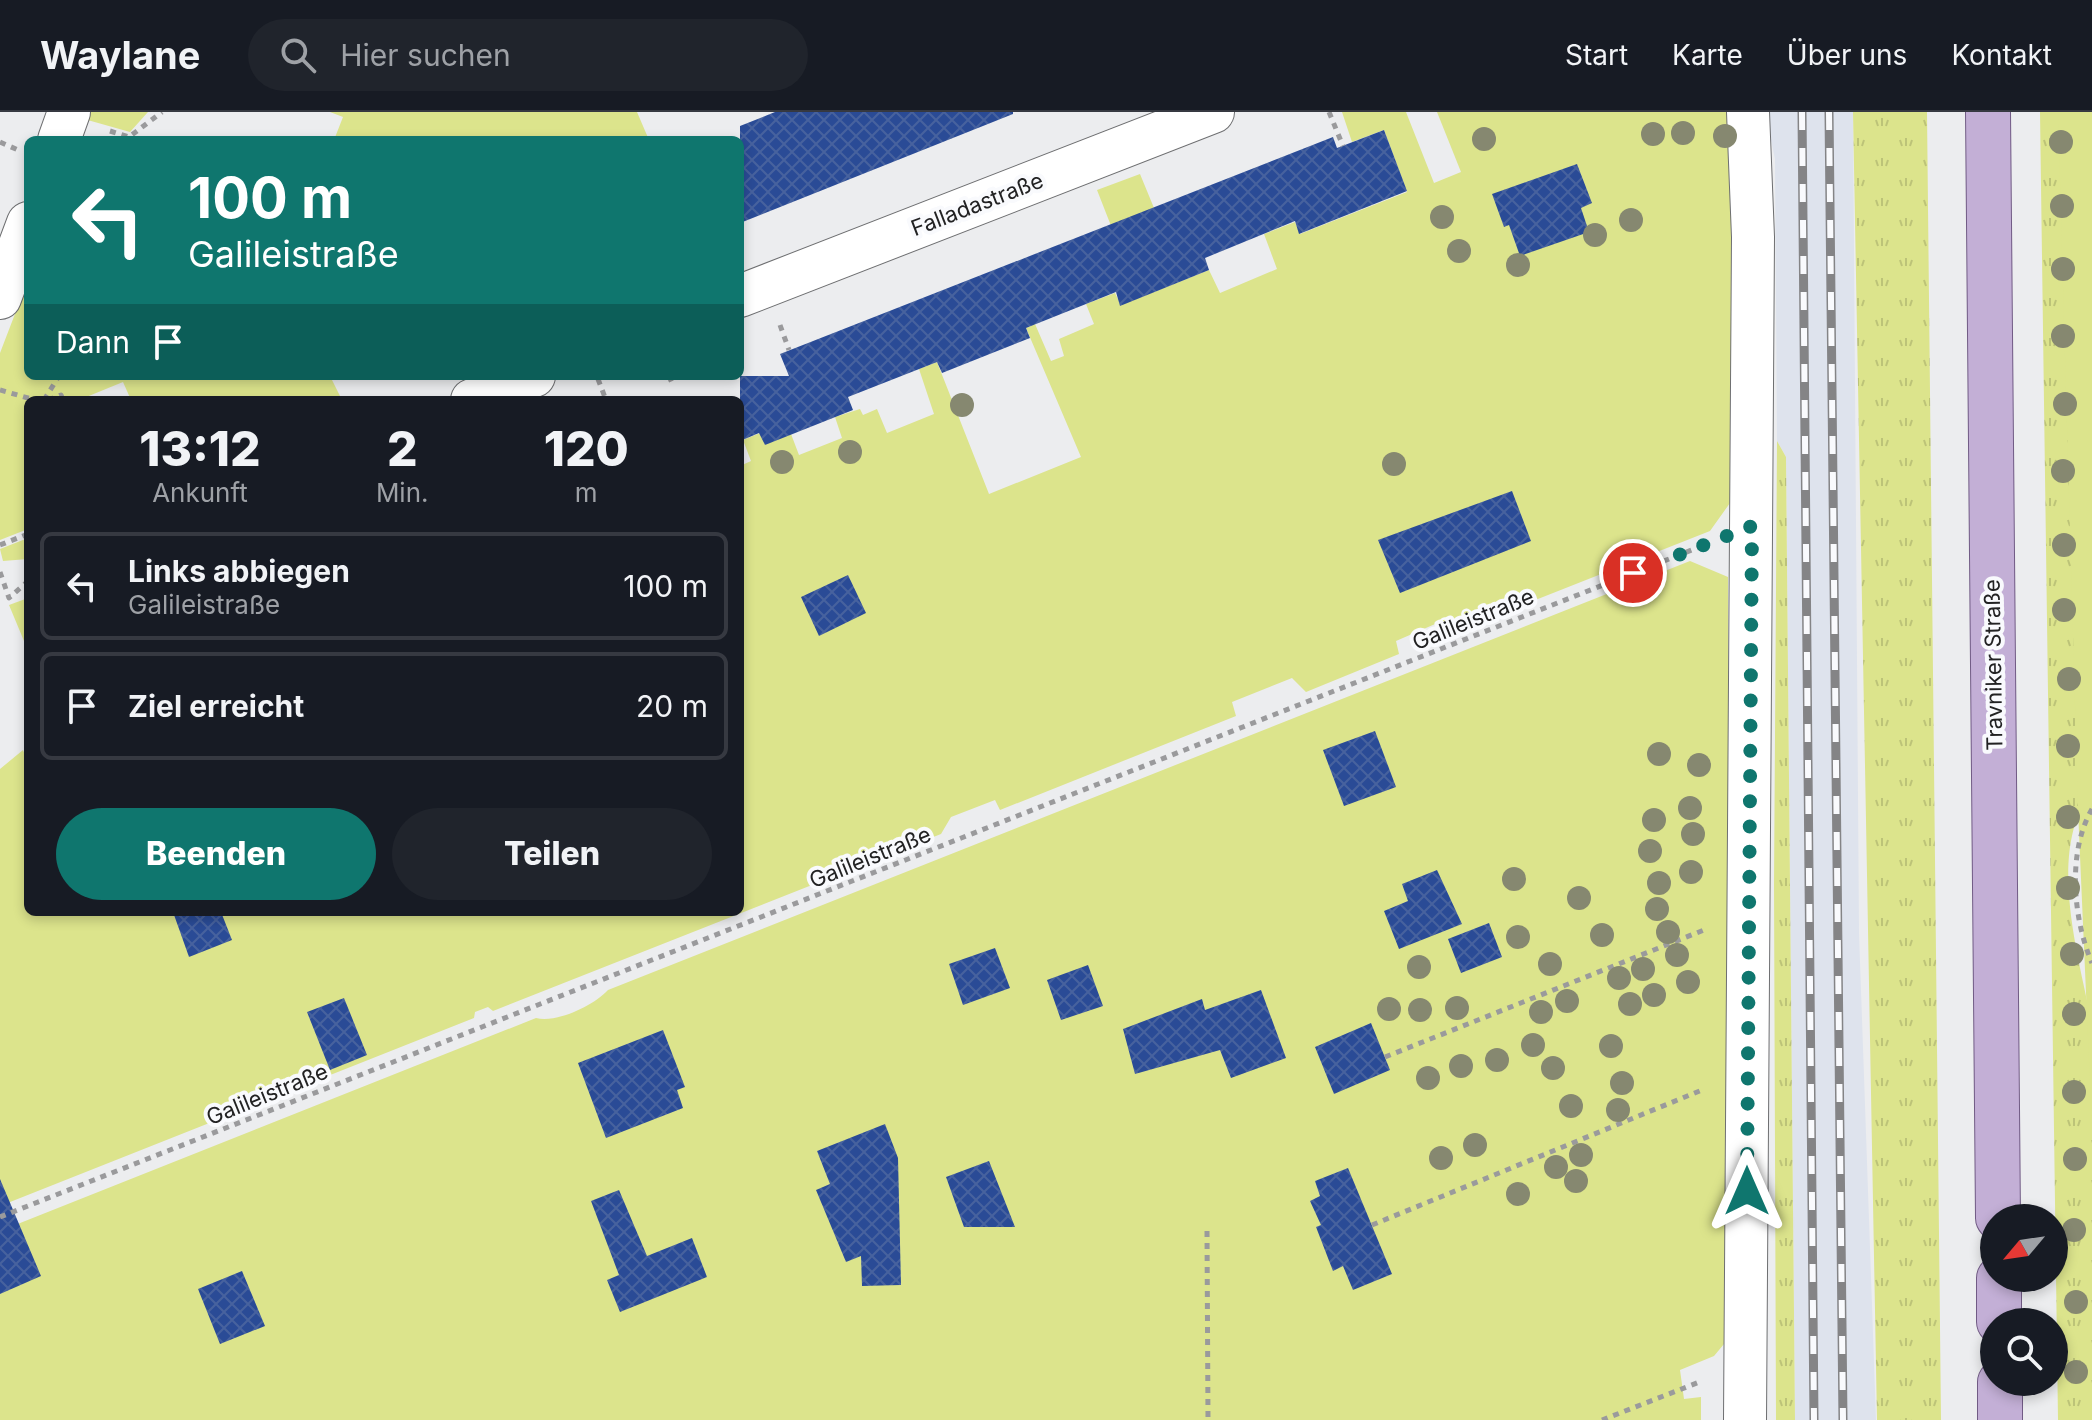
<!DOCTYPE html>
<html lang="de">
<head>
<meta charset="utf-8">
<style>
  :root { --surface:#171b24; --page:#20242c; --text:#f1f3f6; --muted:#9ea1a6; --line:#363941; --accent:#0f766e }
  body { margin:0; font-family:Inter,sans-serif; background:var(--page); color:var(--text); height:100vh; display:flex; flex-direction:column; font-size:30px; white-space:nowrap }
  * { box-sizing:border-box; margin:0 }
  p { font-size:26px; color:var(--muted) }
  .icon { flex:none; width:44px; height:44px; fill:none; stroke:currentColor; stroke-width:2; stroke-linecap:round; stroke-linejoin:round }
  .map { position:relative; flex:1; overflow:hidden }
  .side { position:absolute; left:24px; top:284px; width:720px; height:520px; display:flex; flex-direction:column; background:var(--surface); border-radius:12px; box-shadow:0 4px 12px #0003 }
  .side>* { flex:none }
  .banner { position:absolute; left:24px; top:24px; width:720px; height:244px; border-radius:12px; box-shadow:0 4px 12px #0003; background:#0f766e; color:#fff; overflow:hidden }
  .needle { width:52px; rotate:241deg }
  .tools { position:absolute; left:1980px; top:1092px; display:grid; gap:16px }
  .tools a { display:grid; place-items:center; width:88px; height:88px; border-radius:50%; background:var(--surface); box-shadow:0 4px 12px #0003; font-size:40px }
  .pin { position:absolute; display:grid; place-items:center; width:68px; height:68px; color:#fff; margin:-34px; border:4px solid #fff; border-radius:50%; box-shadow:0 2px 8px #0007 }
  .me { position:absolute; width:88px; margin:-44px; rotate:0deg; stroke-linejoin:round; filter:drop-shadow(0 0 6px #0008) }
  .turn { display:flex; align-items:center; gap:28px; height:168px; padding:0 32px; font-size:36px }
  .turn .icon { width:104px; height:104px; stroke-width:2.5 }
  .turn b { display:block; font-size:56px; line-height:68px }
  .then { display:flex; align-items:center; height:76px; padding:0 32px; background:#0003; gap:16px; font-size:30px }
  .eta { display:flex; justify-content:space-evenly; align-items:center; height:136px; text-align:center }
  .eta b { font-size:48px; font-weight:800; line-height:56px }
  .button { display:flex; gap:16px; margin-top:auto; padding:16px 32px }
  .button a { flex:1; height:92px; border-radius:48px; background:var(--accent); color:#fff; font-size:32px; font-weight:800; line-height:92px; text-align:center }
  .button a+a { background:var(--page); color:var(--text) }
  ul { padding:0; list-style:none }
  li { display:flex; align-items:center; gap:24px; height:108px; margin:0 16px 12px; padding:0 16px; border:4px solid var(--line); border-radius:12px }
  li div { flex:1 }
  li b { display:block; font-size:30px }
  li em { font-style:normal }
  header { display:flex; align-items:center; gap:48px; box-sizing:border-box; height:112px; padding:0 40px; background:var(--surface); border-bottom:2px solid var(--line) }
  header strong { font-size:38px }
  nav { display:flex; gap:44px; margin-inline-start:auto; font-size:28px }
  .search { width:560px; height:72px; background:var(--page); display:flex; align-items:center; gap:20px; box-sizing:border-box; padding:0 28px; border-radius:44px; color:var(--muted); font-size:30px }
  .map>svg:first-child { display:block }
</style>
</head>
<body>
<header>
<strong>Waylane</strong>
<div class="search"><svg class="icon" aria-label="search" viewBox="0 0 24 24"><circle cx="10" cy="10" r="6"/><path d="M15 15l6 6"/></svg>Hier suchen</div>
<nav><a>Start</a><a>Karte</a><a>Über uns</a><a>Kontakt</a></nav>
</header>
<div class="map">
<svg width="2092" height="1308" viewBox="0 0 2092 1308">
  <defs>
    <pattern id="grass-tufts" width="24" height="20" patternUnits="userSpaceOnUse" patternTransform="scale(2)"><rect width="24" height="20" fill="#dce48c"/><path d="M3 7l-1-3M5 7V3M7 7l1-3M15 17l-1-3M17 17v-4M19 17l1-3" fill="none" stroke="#bcc378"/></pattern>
    <pattern id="building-cross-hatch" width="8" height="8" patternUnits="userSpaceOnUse" patternTransform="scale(2)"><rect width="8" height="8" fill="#2a4b96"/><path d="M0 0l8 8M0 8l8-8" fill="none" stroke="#47629e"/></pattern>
  </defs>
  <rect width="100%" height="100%" fill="#ecedef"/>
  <path fill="#dee3ed" d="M1765,0h88l6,821 17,487h-81l-9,-963 -9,-16 -2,-282z"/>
  <path fill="url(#grass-tufts)" d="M1853,0h74l14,1308h-64z
    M2040,0h52v680c-43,53 -17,151 -4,213l4,-11v426h-34z
    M1777,329l9,16 9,963h-19l-2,-536z"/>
  <path fill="#dce48c" d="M86,0h62l-18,20 -46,-13z
    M330,0h307l12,28h-315l9,-23z
    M1342,0h64l28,71 27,-11 -24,-60h293l5,384 -25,35 -248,98 -20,-8 -46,20 3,13 -93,38 -14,-14 -60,24 4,14 -236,94 -5,-10 -44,17 -10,17 -448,177 -5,-4 -13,5 -1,6 -474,188v-437l23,-19 5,12v150h712v-446l11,-5 -8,-21 17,-7 31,1 8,21 43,-17 -7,-21 25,-8 3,6 14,-6 10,24 47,-19 -15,-45 18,-7 52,132 92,-37 -55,-129 9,-4 16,37 13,-5 -5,-17 35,-15 -8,-20 29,-11 6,12 88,-35 11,23 57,-24 -13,-35 31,-12 5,12 107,-42 -23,-62 -32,12z
    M2058,0h34v1018l-14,-320z
    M1140,62l14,34 -39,28 -18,-46z
    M28,168v96h302l12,24h-211l-8,-18 -44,18h-51v129l-28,11v-187z
    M28,426v21l-25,2 -3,-12z
    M1690,449l38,16 1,761 -15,18 -34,14 4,29 17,-2v23h-1701v-189l536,-213c21,5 57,-12 72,-28z
    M28,486v41l-4,2 -15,-36z"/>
  <path fill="url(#building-cross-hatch)" d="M775,0h238v2l-273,109v-97z
    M1384,18l23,61 -108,43 -4,-13 -90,37 4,12 -89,36 -4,-14 -90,36 4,10 -88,35 -5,-11 -89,35 5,13 -88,35 -6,-12 -19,8v-65h49l-9,-22 553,-217 4,11z
    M1577,52l15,39 -11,5 8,24 -69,24 -11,-31 -5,2 -12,-33z
    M1512,379l19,50 -131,52 -22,-53z
    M848,463l18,38 -47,23 -18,-39z
    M1375,619l21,56 -52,19 -21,-56z
    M1437,758l25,54 -63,25 -15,-38 24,-10 -6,-17z
    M173,800h48l11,28 -43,17z
    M1489,811l13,34 -41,16 -13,-34z
    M995,836l15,40 -47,17 -14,-41z
    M1088,853l15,41 -42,14 -14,-40z
    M1261,878l25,68 -55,20 -11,-28 -85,24 -12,-45 79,-30 3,11z
    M344,886l23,57 -37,15 -23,-58z
    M1371,911l19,47 -56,24 -19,-47z
    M663,918l22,57 -8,3 6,18 -77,30 -28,-75z
    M885,1012l13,34 3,127 -39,1 -1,-30 -15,6 -30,-72 14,-6 -13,-33z
    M989,1049l26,66h-51l-18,-50z
    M1348,1056l44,106 -39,16 -10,-24 -10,5 -17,-44 5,-2 -11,-24 10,-5 -5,-15z
    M0,1067l41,97 -41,18z
    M619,1078l28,66 45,-18 15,39 -87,35 -13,-32 12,-5 -28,-74z
    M242,1159l23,55 -45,18 -22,-55z"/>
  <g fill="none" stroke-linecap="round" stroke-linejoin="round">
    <defs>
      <path id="minor" d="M59,28l10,-28
        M740,184l473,-184
        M0,186l28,-75
        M472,288l62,-24
        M1745,1308l8,-1183 -5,-125"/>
      <path id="primary" d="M1988,0l10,1106
        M1999,1166v44
        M2000,1270v38"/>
    </defs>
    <use href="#minor" stroke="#6e6f71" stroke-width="44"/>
    <use href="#primary" stroke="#715b85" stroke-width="46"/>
    <path stroke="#9a9a9c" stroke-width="5" stroke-dasharray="6 6" stroke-linecap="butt" d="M1329,0l14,34
      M110,19l19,6 33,-25
      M0,30l18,8
      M780,213l9,25
      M669,264l3,7
      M598,267l8,21
      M0,278l35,10
      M44,288l15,-24
      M48,288l13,-5 2,5
      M0,433l28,-11
      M0,460l9,26 19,-17
      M2092,697c-25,43 -19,110 0,154
      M1385,945l319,-127
      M0,1105l1707,-673
      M1372,1113l330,-135
      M1207,1119l1,189
      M1602,1308l100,-39"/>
    <use href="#minor" stroke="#fff" stroke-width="42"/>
    <use href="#primary" stroke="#c3afd6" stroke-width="44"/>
    <defs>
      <path id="rail" d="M1802,0l12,1308
        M1829,0l14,1308"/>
    </defs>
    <use href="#rail" stroke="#848486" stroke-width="9"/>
    <use href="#rail" stroke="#f9fafd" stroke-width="6" stroke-dasharray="18" stroke-linecap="butt"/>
  </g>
  <g fill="#868870">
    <circle cx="1683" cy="21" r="12"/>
    <circle cx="1653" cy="22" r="12"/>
    <circle cx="1725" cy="24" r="12"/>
    <circle cx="1484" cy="27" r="12"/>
    <circle cx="2061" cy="30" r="12"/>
    <circle cx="2062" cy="94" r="12"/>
    <circle cx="1442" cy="105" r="12"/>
    <circle cx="1631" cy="108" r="12"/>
    <circle cx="1595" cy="123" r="12"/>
    <circle cx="1459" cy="139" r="12"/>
    <circle cx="1518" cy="153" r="12"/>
    <circle cx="2063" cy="157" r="12"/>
    <circle cx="2063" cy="224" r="12"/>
    <circle cx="2065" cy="292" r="12"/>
    <circle cx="962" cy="293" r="12"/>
    <circle cx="850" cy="340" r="12"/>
    <circle cx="782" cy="350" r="12"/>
    <circle cx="1394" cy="352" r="12"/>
    <circle cx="2063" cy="359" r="12"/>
    <circle cx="2064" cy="433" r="12"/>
    <circle cx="2064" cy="498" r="12"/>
    <circle cx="2069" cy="567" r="12"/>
    <circle cx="2068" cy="634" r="12"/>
    <circle cx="1659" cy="642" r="12"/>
    <circle cx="1699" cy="653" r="12"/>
    <circle cx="1690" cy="696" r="12"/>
    <circle cx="2068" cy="705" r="12"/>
    <circle cx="1654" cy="708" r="12"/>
    <circle cx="1693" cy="722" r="12"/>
    <circle cx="1650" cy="739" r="12"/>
    <circle cx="1691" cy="760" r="12"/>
    <circle cx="1514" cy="767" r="12"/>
    <circle cx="1659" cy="771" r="12"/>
    <circle cx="2068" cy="776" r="12"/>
    <circle cx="1579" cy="786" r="12"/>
    <circle cx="1657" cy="797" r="12"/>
    <circle cx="1668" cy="820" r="12"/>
    <circle cx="1602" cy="823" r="12"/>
    <circle cx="1518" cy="825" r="12"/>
    <circle cx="2072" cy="842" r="12"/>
    <circle cx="1677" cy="843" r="12"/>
    <circle cx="1550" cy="852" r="12"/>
    <circle cx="1419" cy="855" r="12"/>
    <circle cx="1643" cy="857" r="12"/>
    <circle cx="1619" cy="866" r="12"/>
    <circle cx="1688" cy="870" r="12"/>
    <circle cx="1654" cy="883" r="12"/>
    <circle cx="1567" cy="889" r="12"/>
    <circle cx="1630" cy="892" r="12"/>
    <circle cx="1457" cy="896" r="12"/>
    <circle cx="1389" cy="897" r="12"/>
    <circle cx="1420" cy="898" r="12"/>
    <circle cx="1541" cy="900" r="12"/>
    <circle cx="2074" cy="902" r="12"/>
    <circle cx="1533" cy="933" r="12"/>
    <circle cx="1611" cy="934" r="12"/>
    <circle cx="1497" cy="948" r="12"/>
    <circle cx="1461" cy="954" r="12"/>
    <circle cx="1553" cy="956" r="12"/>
    <circle cx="1428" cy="966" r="12"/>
    <circle cx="1622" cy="971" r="12"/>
    <circle cx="2074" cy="980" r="12"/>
    <circle cx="1571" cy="994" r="12"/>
    <circle cx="1618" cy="998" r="12"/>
    <circle cx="1475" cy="1033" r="12"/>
    <circle cx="1581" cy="1043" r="12"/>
    <circle cx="1441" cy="1046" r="12"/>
    <circle cx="2075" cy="1047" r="12"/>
    <circle cx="1556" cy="1055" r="12"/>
    <circle cx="1576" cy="1069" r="12"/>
    <circle cx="1518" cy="1082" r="12"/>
    <circle cx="2074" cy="1118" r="12"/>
    <circle cx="2076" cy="1190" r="12"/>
    <circle cx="2076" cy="1260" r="12"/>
  </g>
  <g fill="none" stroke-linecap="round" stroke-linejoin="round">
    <path stroke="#0f766e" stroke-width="14" stroke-dasharray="0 25.2" d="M1633,461l119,-47 -5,665"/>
  </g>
  <g text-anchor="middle" stroke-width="8" stroke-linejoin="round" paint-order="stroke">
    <g font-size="22" fill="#222223" stroke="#f9fafd">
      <text transform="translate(977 92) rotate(-21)" y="8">Falladastraße</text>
      <text transform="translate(1473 507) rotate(-22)" y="8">Galileistraße</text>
      <text transform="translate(1993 553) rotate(-91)" y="8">Travniker Straße</text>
      <text transform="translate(870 745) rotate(-22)" y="8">Galileistraße</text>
      <text transform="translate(267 982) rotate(-22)" y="8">Galileistraße</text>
    </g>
  </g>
</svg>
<div class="tools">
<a><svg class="needle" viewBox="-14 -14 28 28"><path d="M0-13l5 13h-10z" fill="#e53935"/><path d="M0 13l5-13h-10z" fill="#9ea1a6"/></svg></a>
<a><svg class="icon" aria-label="search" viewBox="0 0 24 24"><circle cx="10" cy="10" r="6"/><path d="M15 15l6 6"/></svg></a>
</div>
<div class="pin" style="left:1633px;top:461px;background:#d93025"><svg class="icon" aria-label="arrive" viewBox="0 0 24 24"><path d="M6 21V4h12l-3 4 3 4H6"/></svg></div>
<svg class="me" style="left:1747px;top:1079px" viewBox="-20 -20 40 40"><path d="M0-17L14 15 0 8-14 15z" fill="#0f766e" stroke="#fff" stroke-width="4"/></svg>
<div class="banner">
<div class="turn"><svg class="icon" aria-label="left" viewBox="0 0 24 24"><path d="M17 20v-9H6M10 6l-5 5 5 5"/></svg><div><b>100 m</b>Galileistraße</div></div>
<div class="then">Dann<svg class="icon" aria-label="arrive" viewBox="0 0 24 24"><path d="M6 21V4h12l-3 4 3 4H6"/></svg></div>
</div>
<section class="side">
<div class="eta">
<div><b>13:12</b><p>Ankunft</p></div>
<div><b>2</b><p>Min.</p></div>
<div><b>120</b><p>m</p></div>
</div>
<ul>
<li><svg class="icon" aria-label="left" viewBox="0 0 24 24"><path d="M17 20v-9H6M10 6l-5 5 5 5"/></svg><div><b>Links abbiegen</b><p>Galileistraße</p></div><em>100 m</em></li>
<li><svg class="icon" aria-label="arrive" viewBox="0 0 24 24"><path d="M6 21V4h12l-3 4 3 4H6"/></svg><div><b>Ziel erreicht</b></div><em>20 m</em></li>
</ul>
<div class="button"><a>Beenden</a><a>Teilen</a></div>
</section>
</div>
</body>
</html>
